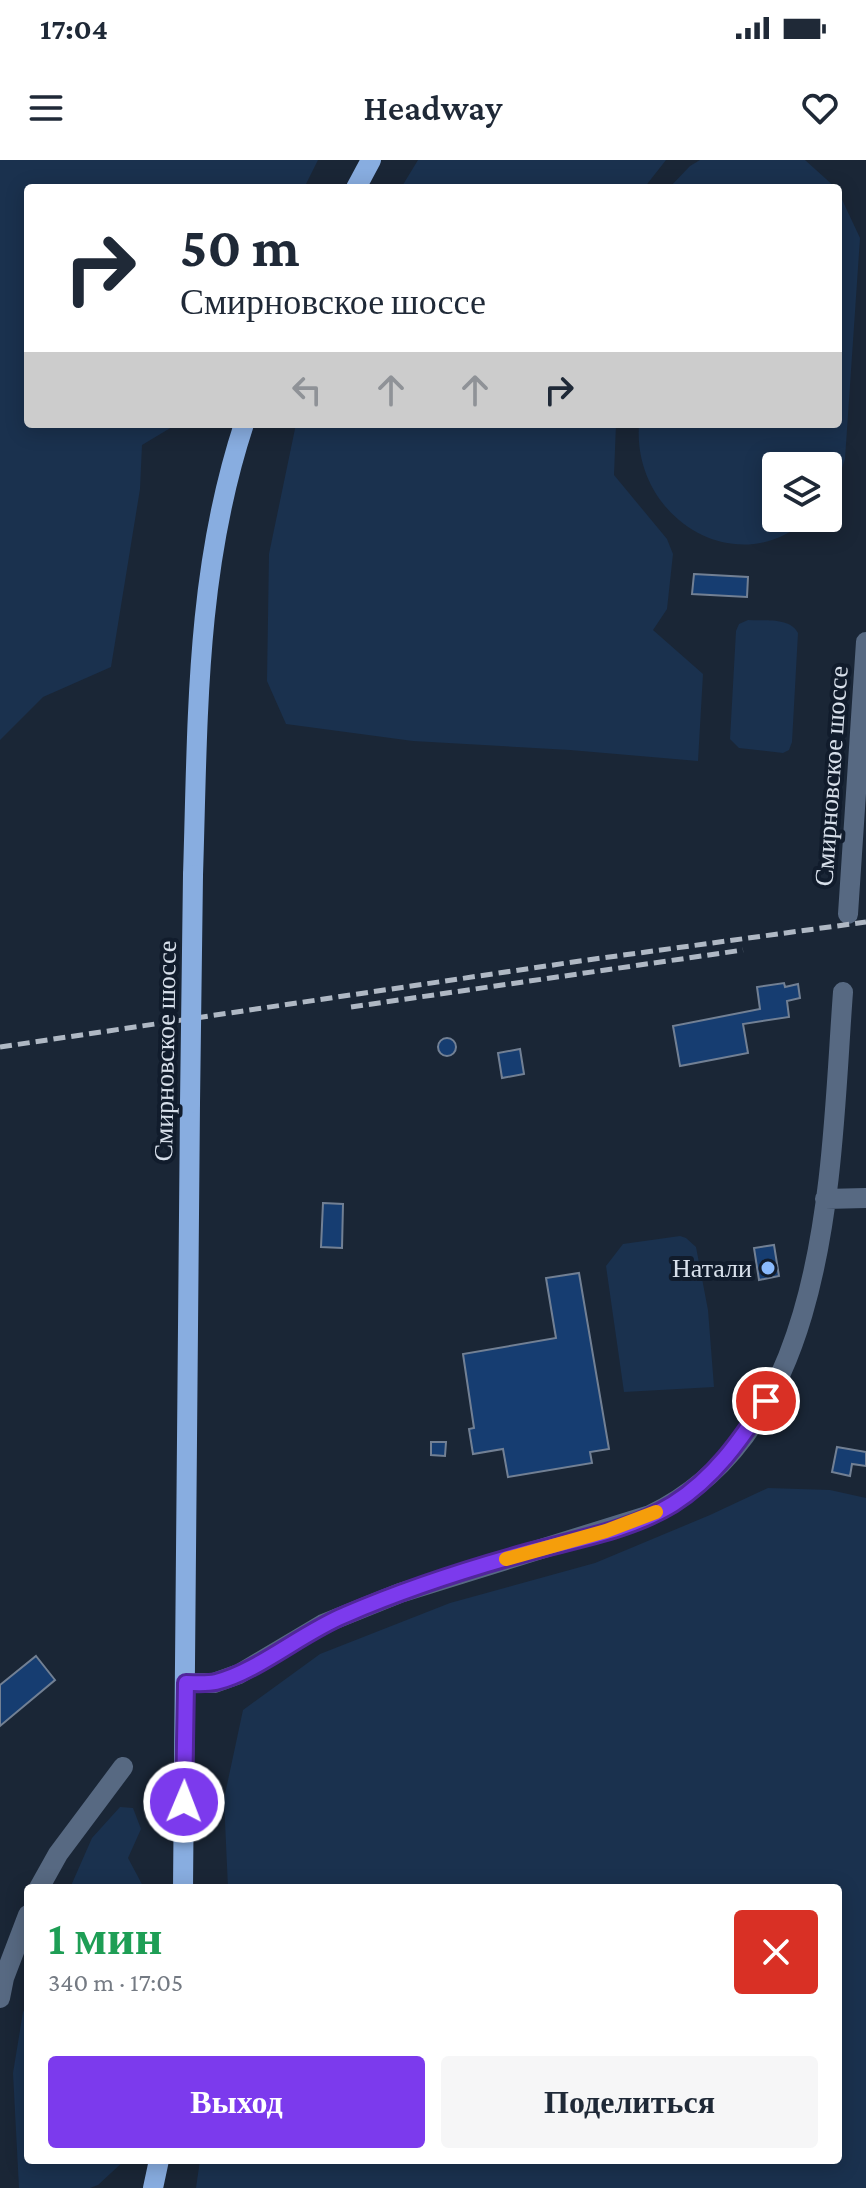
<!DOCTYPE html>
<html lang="ru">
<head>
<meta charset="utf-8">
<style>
  :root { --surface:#fff; --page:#f6f6f7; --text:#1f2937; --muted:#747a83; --accent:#7c3aed }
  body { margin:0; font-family:"Crimson Pro",serif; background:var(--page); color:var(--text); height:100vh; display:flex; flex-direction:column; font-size:30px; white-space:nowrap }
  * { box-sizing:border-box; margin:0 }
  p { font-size:26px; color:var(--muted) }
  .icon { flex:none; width:44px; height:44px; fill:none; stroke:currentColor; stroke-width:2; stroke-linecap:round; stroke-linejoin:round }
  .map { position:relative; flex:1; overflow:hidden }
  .panel { position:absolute; left:24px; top:1724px; width:818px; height:280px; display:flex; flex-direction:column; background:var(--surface); border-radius:8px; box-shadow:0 4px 20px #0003 }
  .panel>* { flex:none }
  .hud { position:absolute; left:24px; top:24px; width:818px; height:244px; border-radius:8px; box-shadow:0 4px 20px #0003; background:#fff; color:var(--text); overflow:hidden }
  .buttons { position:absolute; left:762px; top:292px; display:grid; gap:16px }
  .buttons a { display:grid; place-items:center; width:80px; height:80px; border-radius:8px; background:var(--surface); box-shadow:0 4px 20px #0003; font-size:40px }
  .pin { position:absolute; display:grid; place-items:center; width:68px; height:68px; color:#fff; margin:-34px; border:4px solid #fff; border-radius:50%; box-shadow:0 2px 8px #0007 }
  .me { position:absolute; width:88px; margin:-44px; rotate:1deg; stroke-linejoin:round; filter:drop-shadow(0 0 6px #0008) }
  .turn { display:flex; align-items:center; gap:28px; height:168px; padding:0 24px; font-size:36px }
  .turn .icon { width:104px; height:104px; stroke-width:2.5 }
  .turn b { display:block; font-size:56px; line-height:68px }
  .lanes { display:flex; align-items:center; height:76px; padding:0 24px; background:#0003; justify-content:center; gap:40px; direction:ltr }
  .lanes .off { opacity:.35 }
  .round { display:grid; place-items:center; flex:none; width:84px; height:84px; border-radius:8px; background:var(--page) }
  .summary { display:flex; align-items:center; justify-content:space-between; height:136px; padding:0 24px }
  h1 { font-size:48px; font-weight:600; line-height:60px; color:#1e9e55 }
  .cta { display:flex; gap:16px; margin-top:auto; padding:16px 24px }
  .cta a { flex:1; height:92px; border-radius:8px; background:var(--accent); color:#fff; font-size:32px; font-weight:600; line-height:92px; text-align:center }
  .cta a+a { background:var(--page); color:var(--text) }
  .status { display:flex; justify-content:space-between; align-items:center; height:56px; padding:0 40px; background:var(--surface); direction:ltr }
  .status svg { height:22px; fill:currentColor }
  header { display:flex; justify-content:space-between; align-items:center; height:104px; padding:0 24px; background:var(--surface); font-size:36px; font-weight:600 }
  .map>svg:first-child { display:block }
</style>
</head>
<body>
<div class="status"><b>17:04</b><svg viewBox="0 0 49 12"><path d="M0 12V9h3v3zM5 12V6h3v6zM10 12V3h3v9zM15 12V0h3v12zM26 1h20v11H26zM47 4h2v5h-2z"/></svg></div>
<header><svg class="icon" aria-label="menu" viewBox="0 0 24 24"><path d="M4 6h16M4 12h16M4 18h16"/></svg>Headway<svg class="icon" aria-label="heart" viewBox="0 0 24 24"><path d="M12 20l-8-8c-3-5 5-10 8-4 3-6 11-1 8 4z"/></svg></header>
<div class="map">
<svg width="866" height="2028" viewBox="0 0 866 2028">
  <rect width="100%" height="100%" fill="#1a2636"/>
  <path fill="#1a314e" d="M0,0h318l-14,28h-276v236h149l-35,21 -2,44 -29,178 -68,30 -43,43z
    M418,0h248l-22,28h-243z
    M700,0h105l31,28h-167l21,-22z
    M838,31l22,47 -15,221 -6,18 -11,21v-32h-52v52h33c-73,66 -177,-1 -170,-94h199z
    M296,264h320l-2,51 53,64 6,15 -6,55 -14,21 50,44 -5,87 -128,-11 -157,-9 -127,-17 -19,-43 2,-127z
    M748,460c16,1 42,-3 50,13l-6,109 -3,8 -6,3 -44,-5 -9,-9 6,-108 3,-7z
    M680,1076l6,2 10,9 12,63 6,77 -90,5 -18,-126 17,-22z
    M768,1328l62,2 36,8v690h-670l4,-28h638v-272h-610l-4,-89 19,-89 77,-56 130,-51 145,-40 115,-48z
    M120,1647l13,1 8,21 -13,29 16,30h-74l22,-50z
    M28,1845v155h97l-27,25 -8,3h-71l-6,-115 10,-61z"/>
  <path fill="#163d71" stroke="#728094" stroke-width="2" d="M694,414l54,3 -1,20 -55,-3z
    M784,823l1,4 13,-3 2,14 -13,3 2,16 -46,7 5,29 -68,13 -7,-40 87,-17 -3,-22z
    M438 887a9 9 0 1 1 18 0a9 9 0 1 1-18 0Z
    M520,889l4,25 -22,4 -4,-25z
    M323,1043l20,1 -1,44 -21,-1z
    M774,1085l5,31 -20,4 -5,-32z
    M579,1113l30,176 -19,3 2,11 -84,14 -5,-28 -30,5 -4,-25 5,-1 -11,-74 93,-16 -10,-60z
    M431,1282h15l-1,14 -14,-1z
    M837,1287l29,5v14l-14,-2 -2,12 -18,-4z
    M36,1496l19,24 -55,46v-41z"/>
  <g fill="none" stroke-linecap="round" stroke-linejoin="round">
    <path stroke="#576982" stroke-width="20" d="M848,754l18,-272
      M825,1039l41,-1
      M186,1523h28l25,-9 84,-50 77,-31 250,-78c183,-88 180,-350 193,-523
      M39,1728l19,-34 65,-87
      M0,1838l4,-20 24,-63"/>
    <path stroke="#88ade0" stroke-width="20" d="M356,28l15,-28
      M193,715c5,-154 2,-302 51,-451
      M183,1728l7,-785
      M153,2028l6,-28"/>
    <path stroke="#afb8c4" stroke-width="5" stroke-dasharray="12 6" stroke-linecap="butt" d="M351,847l392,-57
      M0,887l580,-86 286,-39"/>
    <path stroke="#88ade0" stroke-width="20" d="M190,943l3,-228"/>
  </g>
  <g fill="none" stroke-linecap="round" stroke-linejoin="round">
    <defs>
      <path id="route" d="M184,1642l2,-119c10,0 21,1 30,-1 41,-10 87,-50 129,-67 60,-26 122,-46 184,-63 48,-13 102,-22 144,-48 41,-26 67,-63 93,-103"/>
    </defs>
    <use href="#route" stroke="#51269a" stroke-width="20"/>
    <use href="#route" stroke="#7c3aed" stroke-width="14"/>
    <path stroke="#f59e0b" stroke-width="14" d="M506,1399l100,-28 50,-19"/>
  </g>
  <circle fill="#8abafc" stroke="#111c2c" stroke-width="3" cx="768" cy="1108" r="8"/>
  <g text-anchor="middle" stroke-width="8" stroke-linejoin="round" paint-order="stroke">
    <g font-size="26" fill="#d8e0eb" stroke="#111c2c">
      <text transform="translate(831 616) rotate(-86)" y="9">Смирновское шоссе</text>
      <text transform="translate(165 891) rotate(-89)" y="9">Смирновское шоссе</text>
    </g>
    <g font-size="26" fill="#d8e0eb" stroke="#111c2c" text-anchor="end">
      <text x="752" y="1117">Натали</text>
    </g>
  </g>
</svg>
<div class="buttons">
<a><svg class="icon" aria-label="layers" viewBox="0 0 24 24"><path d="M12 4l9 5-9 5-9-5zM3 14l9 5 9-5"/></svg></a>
</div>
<div class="pin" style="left:766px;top:1241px;background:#d93025"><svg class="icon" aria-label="arrive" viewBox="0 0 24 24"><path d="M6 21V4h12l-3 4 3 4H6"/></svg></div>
<svg class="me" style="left:184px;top:1642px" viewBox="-20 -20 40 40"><circle r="17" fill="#7c3aed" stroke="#fff" stroke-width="3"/><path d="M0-11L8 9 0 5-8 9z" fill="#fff"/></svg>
<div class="hud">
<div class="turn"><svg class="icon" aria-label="right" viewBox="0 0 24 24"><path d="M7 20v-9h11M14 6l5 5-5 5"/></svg><div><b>50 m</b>Смирновское шоссе</div></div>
<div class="lanes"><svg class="icon off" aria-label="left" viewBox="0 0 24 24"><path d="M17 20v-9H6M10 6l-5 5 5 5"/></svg><svg class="icon off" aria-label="ahead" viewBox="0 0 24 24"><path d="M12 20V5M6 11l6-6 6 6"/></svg><svg class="icon off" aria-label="ahead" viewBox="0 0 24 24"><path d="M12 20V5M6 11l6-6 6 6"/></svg><svg class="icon" aria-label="right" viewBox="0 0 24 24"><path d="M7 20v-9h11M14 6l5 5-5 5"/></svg></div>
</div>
<section class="panel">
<div class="summary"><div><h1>1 мин</h1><p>340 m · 17:05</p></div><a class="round" style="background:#d93025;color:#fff"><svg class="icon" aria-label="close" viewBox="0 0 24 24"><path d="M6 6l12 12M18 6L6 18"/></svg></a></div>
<div class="cta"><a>Выход</a><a>Поделиться</a></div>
</section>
</div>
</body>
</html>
